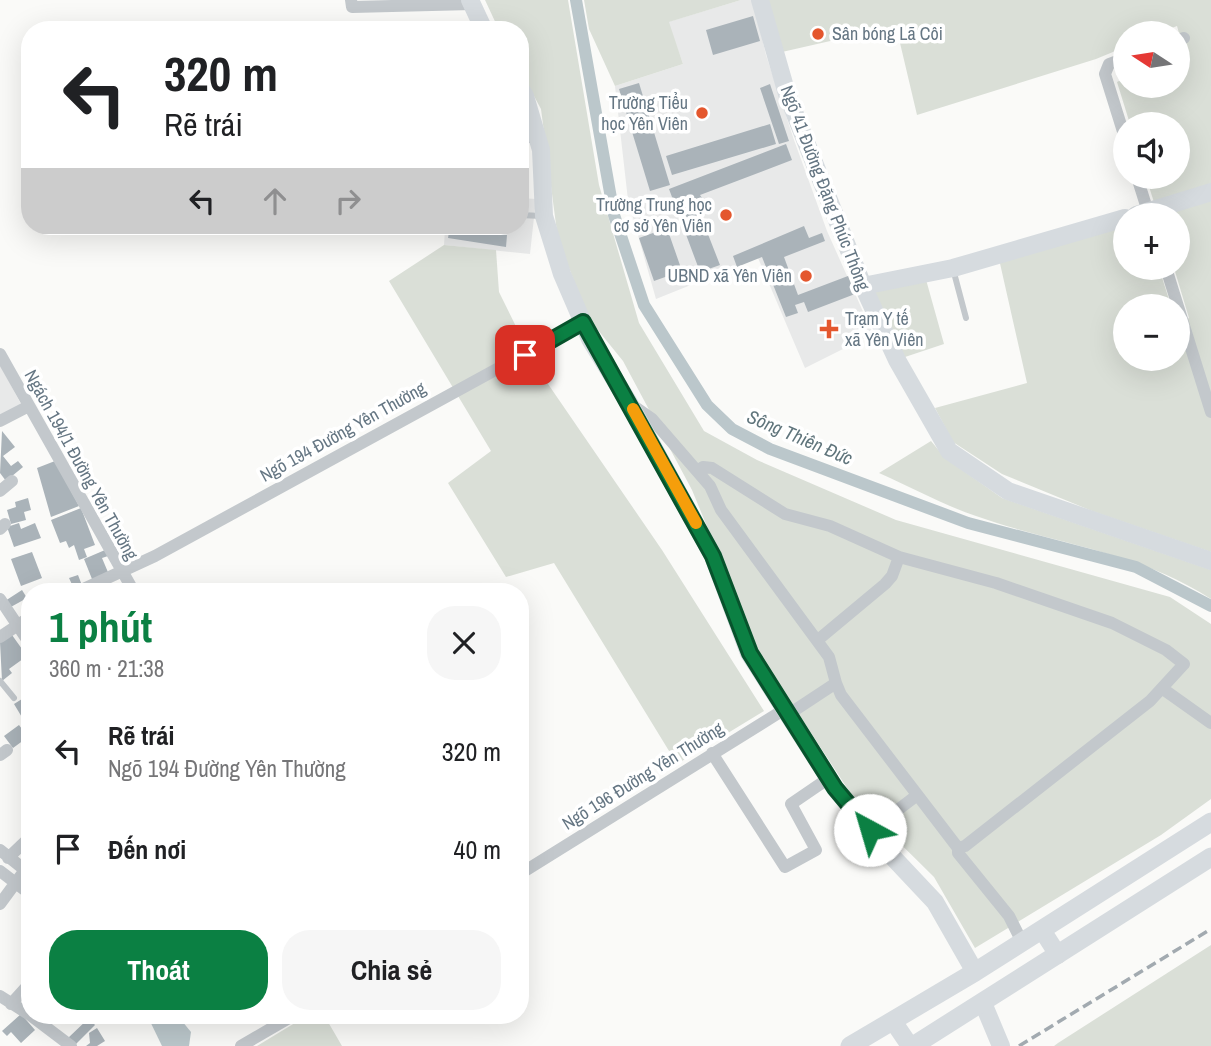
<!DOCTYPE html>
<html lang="vi">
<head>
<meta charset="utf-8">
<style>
  :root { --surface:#fff; --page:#f6f6f6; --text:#202124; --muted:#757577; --accent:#0b8043 }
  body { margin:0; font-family:"Archivo Narrow",sans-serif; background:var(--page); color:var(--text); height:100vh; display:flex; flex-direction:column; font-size:26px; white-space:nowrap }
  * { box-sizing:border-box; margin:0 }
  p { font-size:23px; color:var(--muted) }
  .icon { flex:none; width:38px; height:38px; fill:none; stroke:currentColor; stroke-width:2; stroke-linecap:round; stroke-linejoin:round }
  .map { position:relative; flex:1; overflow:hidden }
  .panel { position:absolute; left:21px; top:583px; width:508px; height:441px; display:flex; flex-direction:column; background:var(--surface); border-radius:28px; box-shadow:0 7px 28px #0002 }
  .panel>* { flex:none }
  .guide { position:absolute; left:21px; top:21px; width:508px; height:214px; border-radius:28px; box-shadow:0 7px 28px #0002; background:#fff; color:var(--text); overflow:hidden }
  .needle { width:46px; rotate:282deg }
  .fabs { position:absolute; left:1113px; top:21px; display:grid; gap:14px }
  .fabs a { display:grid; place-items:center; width:77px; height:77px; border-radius:50%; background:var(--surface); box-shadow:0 7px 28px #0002; font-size:35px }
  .pin { position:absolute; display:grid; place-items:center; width:60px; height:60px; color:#fff; margin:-30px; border-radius:14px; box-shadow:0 4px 10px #0006 }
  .me { position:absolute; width:77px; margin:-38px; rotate:321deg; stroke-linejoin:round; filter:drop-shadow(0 0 5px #0008) }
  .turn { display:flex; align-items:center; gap:24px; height:147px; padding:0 28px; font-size:32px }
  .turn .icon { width:91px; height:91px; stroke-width:2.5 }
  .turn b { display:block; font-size:49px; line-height:60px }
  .lanes { display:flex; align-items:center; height:66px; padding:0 28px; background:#0003; justify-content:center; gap:35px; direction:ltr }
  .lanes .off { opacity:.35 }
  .round { display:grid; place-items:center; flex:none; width:74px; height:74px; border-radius:28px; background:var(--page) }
  .headline { display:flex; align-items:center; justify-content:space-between; height:119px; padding:0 28px }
  h1 { font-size:42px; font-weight:700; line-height:52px; color:var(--accent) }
  .cta { display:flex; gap:14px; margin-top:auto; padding:14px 28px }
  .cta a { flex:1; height:80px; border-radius:28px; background:var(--accent); color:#fff; font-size:28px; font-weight:700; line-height:80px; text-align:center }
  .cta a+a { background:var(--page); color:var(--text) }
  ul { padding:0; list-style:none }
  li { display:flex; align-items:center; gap:21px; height:98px; padding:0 28px }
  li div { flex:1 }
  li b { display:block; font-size:26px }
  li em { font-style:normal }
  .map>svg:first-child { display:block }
</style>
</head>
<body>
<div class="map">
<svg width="1211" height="1046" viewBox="0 0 1211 1046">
  <rect width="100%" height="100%" fill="#fafaf8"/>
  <path fill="#e8e9e9" d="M741,0h12l13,55 28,85 33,91 46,103 -68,34 -47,-110 -102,41 -28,-99 -13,-114 68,-22 -15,-42z
    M520,198l16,1 -6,55 -86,-9 1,-17 -28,-2h103z
    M0,365l22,41 -22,11z"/>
  <path fill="#dadfd7" d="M485,0h83l31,185 40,138 65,108 53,29 139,60 274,77 41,27v175l-50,36 -186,113 -41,-71 -81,-80 -93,-142 -68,-165 -69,-129 -34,-42 -31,-79 -17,-131 -21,-39v-40h-21z
    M584,0h157l-72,22 14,42 -68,22 -26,-57z
    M768,0h443v552l-119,-41 -90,-37 -49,-32 -18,-34 92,-25 -28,-124 126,-34v43h34l12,38h-46v53h53v-35l11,-6 -15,-50h4v-53h-20l-12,-38h32v-53h-48l-13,-42 8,-4v8h53v-32l6,-3 -7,-25 -18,7h-34v14l-29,12 -179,56 -21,-89 -114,26z
    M444,245l52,5 3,42 36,73 127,185 102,161 -87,53 -123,-201 -48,14 -58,-94 43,-32 -102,-170z
    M925,276l19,68 -42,14 -35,-70z
    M931,441l14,17 57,40 209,72v29c-71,-47 -156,-55 -235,-83 -33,-11 -65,-29 -97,-43z
    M1211,945v101h-157l4,-3z
    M308,1015h16l18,31h-85z"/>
  <path fill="#bbc7cb" d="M147,1015h30l14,17 -2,14h-27z"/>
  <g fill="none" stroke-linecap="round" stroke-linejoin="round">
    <path stroke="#bbc7cb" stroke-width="12" d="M576,0l38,215 30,90 63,100 25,24 38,20 198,74 168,44 75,39"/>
  </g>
  <path fill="#aab3b9" d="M753,16l7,25 -47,14 -7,-25z
    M639,83l31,102 -20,6 -31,-102z
    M770,84l19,57 -10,3 -19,-56z
    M770,124l6,20 -104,31 -6,-19z
    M786,144l6,16 -92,35 2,3 -7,3 25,64 -20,7 -31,-83z
    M450,226l57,9 -1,12 -58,-9z
    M804,226l5,12 13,-5 3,8 -41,16 14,38 50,-19 7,18 -47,18 -4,-10 -9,3 3,8 -12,4 -24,-60 -25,10 -4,-11z
    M667,228l15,43 -28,10 -15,-43z
    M2,431l13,16 -12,9 8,10 7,-5 5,6 -17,14 -6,-8z
    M55,461l24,45 -28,11 -14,-49z
    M28,498l3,12 -7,2 2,8 -15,4 -4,-14 9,-3 -1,-5z
    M81,508l14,37 -11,4 3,8 -8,3 -5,-15 -5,3 -3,-7 -6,2 -9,-23z
    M19,523l2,6 14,-6 6,15 -27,9 -7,-20z
    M105,550l3,6 -6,2 8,19 -16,7 -10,-25z
    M32,552l10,26 -21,8 -10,-27z
    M78,575l5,13 -8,3 -6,-13z
    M22,590l5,8 -18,10 -4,-7z
    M12,635l15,21 -18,13 3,4 -10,8 -2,-39z
    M30,694v27l-4,3 -12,-20z
    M19,725l9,12 -15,11 -9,-12z
    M21,1014l14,16 -14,13 -10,-11 -4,4 -5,-5z
    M89,1018l6,7 -20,20 -7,-7z
    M97,1028l8,13 -8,5h-11l4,-3 -1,-10z"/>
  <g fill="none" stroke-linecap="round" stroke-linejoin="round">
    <path stroke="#c3c8cc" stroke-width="6" d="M520,215l22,1
      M953,269l13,49
      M0,681l14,17"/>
    <path stroke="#c3c8cc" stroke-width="12" d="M351,0l1,7 120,-3
      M1178,40l6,-2
      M1125,58l-16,6 -4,10 20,64
      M520,137h17
      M1137,177l12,38
      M1166,268l45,144
      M0,354l134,238
      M632,405l20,14 58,67 11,24 108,147 7,26 -47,31
      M0,421l29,-15
      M697,471l6,-4 9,1 73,46 45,12 69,31 97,26 116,40 54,27 18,14 -34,37 -185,145 -7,2 -117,-153 -5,-12
      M0,491l12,-10
      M0,529l5,-5
      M77,592l78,-36 428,-234
      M0,599l30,45
      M0,637l30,-20
      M819,639l66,-55 7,-8 7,-19
      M1163,689l48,34
      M712,753l73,114 31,-17 -25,-46 38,-26
      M0,755l7,-5
      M859,807l19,18 38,-29
      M958,848v5l51,63 13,26
      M0,850l30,24
      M8,858l22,-21
      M0,871l30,23
      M520,874l265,-165
      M0,904l25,-34
      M0,996l30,19
      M11,1004l19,-21
      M30,1015l41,31
      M241,1046l53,-31"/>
    <path stroke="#d6dbdf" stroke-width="18" d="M470,0l14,30
      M760,0l27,94 76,192 34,74 52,91 59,40 203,70
      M520,88l5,8 16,54 3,66 18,58 28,65 39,64 84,153 36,97 86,135 52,63 48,51 40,70
      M1136,215l75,-23
      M863,286l90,-18 172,-50
      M1042,930l16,25
      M983,1003l18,43
      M893,1021l17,25"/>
    <path stroke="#d6dbdf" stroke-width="19" d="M850,1046l125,-74 236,-150
      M913,1046l298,-189"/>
    <path stroke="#a2aab0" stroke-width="3.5" stroke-dasharray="10 5" stroke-linecap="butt" d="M1019,1046l192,-117"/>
  </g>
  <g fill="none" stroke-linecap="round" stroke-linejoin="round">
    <defs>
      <path id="route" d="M525,355l58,-33 130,234 37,97 85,135 35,42"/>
    </defs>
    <use href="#route" stroke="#07532c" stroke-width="18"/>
    <use href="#route" stroke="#0b8043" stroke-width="12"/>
    <path stroke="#f59e0b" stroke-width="12" d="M633,409l63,114"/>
  </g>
  <g fill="#e4572e" stroke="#fff" stroke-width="2.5">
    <circle cx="818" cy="34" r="7"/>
    <circle cx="702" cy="113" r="7"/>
    <circle cx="726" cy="215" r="7"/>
    <circle cx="806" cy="276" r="7"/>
    <path d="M825.5 318.5h7v7h7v7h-7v7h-7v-7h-7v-7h7z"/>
  </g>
  <g text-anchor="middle" stroke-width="7" stroke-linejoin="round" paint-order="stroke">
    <g font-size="18" fill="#657683" stroke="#fff" text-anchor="end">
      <text x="832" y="40" text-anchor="start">Sân bóng Lã Côi</text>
      <text x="688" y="109">Trường Tiểu<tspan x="688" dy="21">học Yên Viên</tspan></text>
      <text x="712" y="211">Trường Trung học<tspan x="712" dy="21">cơ sở Yên Viên</tspan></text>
      <text x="792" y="282">UBND xã Yên Viên</text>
      <text x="845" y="325" text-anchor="start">Trạm Y tế<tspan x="845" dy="21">xã Yên Viên</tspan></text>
    </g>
    <g font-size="18" fill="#657683" stroke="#fff">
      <text transform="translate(825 188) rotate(69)" y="6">Ngõ 41 Đường Đặng Phúc Thông</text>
      <text transform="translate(343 432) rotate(-29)" y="6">Ngõ 194 Đường Yên Thường</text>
      <text transform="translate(81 465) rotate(61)" y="6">Ngách 194/1 Đường Yên Thường</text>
      <text transform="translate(643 776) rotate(-32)" y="6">Ngõ 196 Đường Yên Thường</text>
    </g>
    <g font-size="19" font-style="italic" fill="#60757c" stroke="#fff">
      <text transform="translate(800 437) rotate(23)" y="7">Sông Thiên Đức</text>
    </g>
  </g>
</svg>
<div class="fabs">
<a><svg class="needle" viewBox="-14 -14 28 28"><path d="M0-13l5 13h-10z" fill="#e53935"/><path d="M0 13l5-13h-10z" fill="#757577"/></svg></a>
<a><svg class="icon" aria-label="sound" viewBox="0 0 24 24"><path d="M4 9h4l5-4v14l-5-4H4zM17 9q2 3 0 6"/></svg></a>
<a>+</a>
<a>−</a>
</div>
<div class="pin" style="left:525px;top:355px;background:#d93025"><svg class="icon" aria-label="arrive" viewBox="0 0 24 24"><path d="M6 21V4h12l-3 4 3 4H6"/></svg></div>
<svg class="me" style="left:870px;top:830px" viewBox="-20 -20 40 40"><circle r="19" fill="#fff"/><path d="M0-13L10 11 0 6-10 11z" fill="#0b8043"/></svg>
<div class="guide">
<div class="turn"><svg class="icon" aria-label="left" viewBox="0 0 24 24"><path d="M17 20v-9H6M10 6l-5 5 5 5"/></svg><div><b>320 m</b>Rẽ trái</div></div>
<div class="lanes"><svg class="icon" aria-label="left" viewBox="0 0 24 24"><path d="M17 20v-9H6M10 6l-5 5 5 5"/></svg><svg class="icon off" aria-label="ahead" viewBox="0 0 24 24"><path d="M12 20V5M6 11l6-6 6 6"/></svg><svg class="icon off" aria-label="right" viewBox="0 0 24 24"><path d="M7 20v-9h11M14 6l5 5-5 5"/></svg></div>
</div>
<section class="panel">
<div class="headline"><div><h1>1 phút</h1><p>360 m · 21:38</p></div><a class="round"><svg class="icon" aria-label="close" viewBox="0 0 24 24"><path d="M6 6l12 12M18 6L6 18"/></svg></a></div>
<ul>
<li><svg class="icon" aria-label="left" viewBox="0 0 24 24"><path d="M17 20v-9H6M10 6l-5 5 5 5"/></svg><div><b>Rẽ trái</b><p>Ngõ 194 Đường Yên Thường</p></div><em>320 m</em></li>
<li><svg class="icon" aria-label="arrive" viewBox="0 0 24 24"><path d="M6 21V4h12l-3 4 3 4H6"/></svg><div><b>Đến nơi</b></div><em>40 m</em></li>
</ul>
<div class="cta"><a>Thoát</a><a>Chia sẻ</a></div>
</section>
</div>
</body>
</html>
